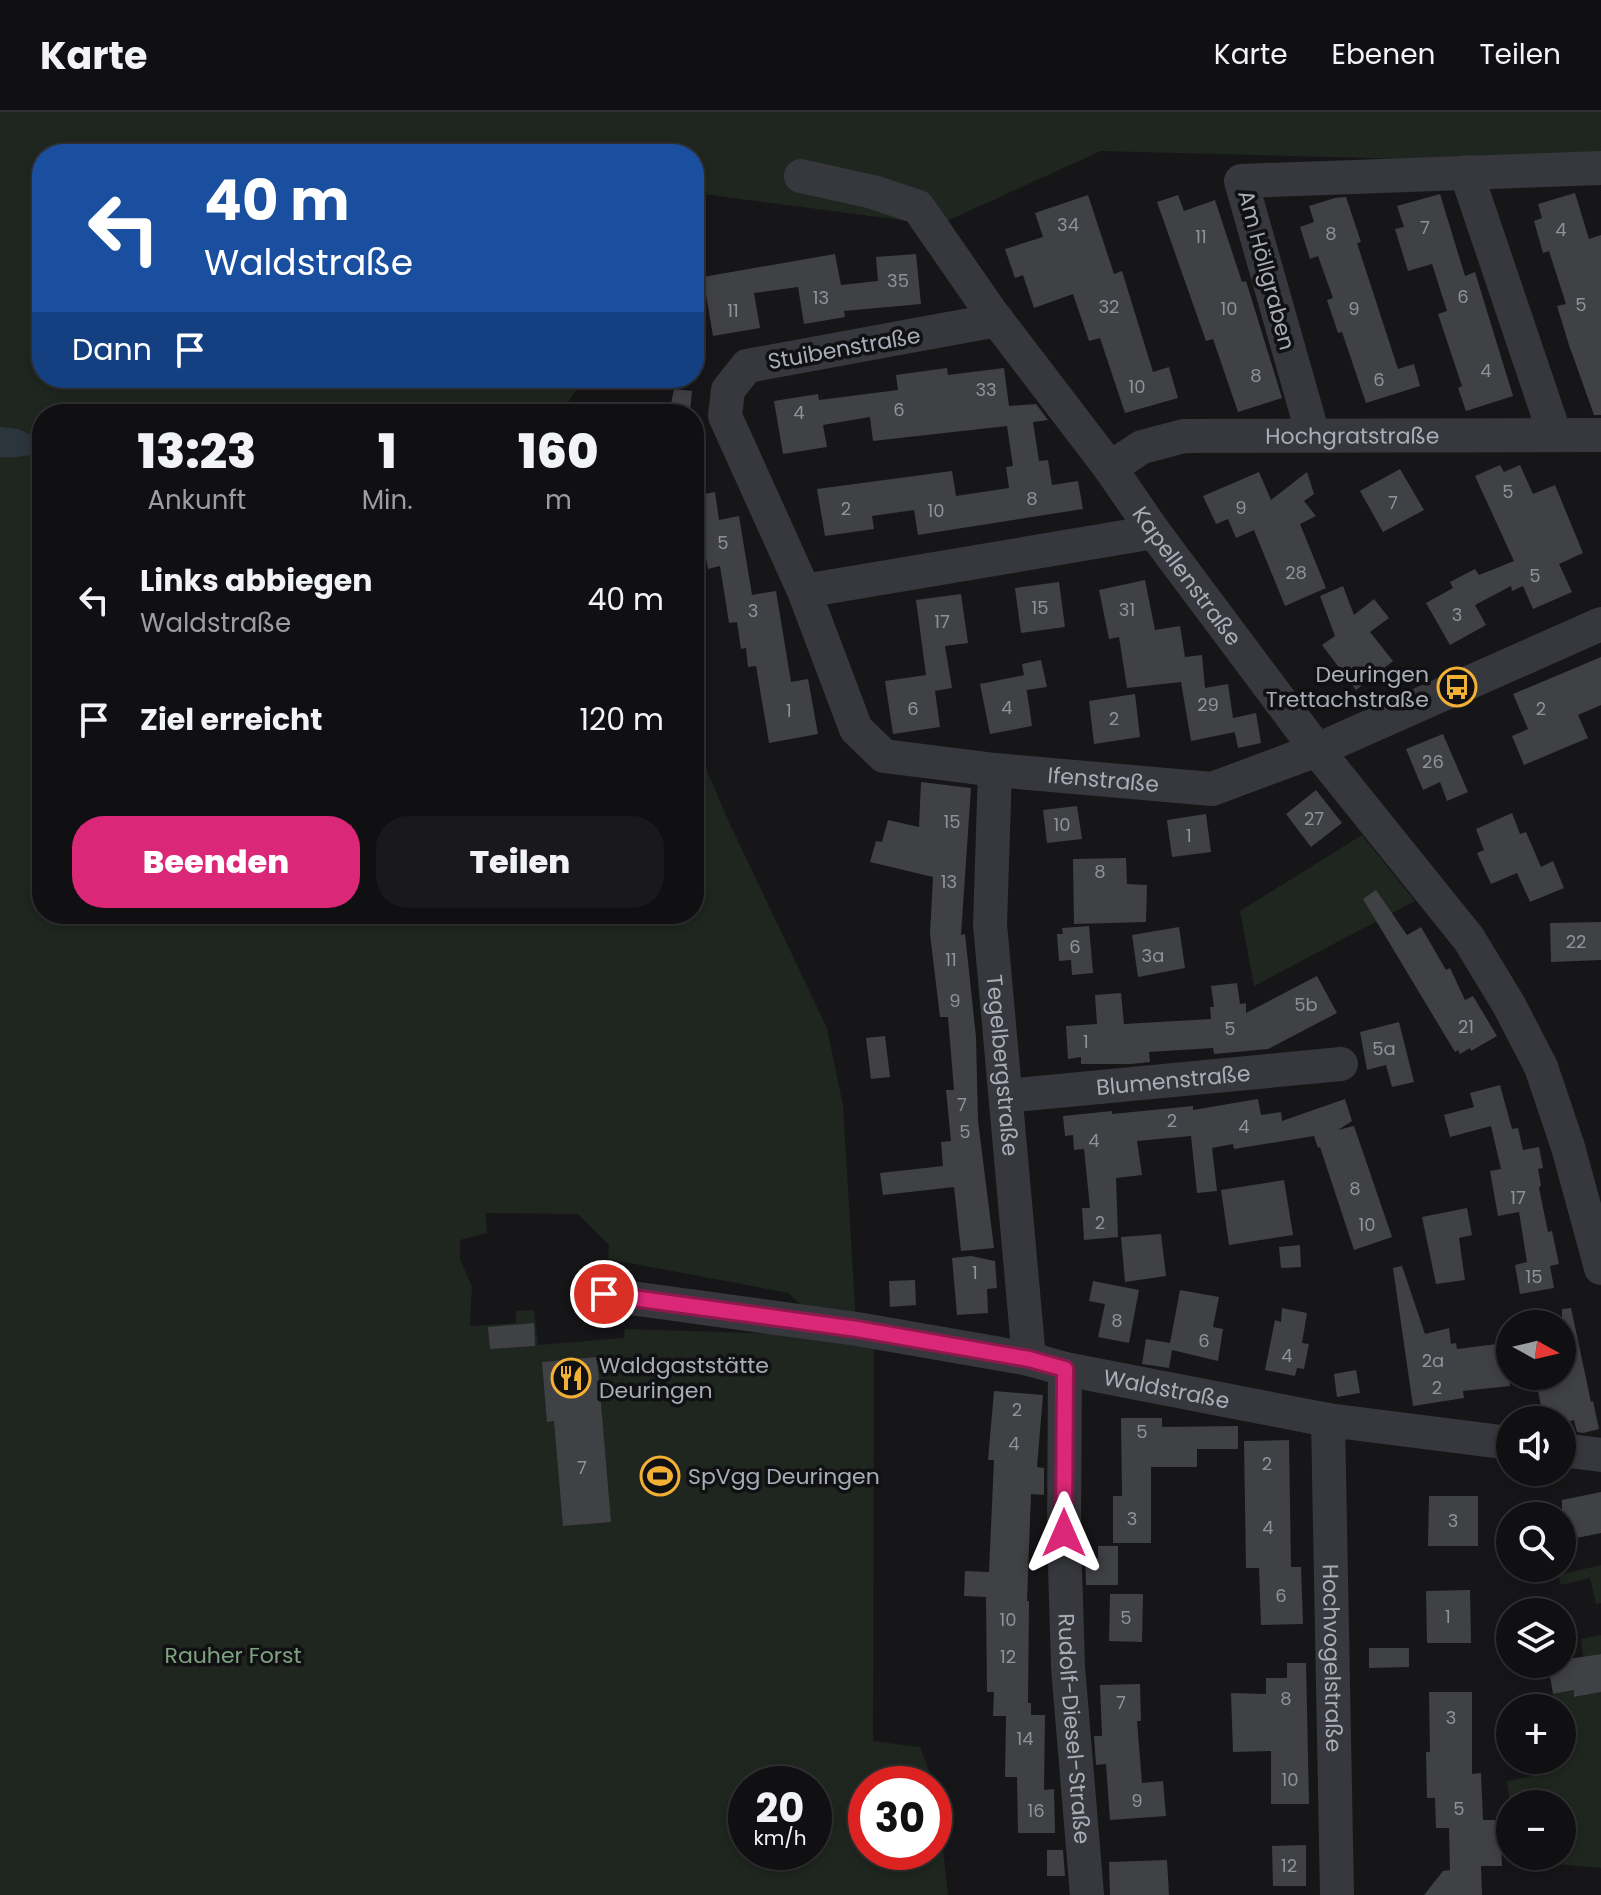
<!DOCTYPE html>
<html lang="de">
<head>
<meta charset="utf-8">
<style>
  :root { --surface:#101012; --page:#19191b; --text:#f1f3f6; --muted:#9c9d9f; --line:#303032; --accent:#db2777 }
  body { margin:0; font-family:Poppins,sans-serif; background:var(--page); color:var(--text); height:100vh; display:flex; flex-direction:column; font-size:30px; white-space:nowrap }
  * { box-sizing:border-box; margin:0 }
  p { font-size:26px; color:var(--muted) }
  .icon { flex:none; width:44px; height:44px; fill:none; stroke:currentColor; stroke-width:2; stroke-linecap:round; stroke-linejoin:round }
  .map { position:relative; flex:1; overflow:hidden }
  .drawer { position:absolute; left:32px; top:292px; width:672px; height:520px; display:flex; flex-direction:column; background:var(--surface); border-radius:32px; box-shadow:0 4px 12px #0003,0 0 0 2px var(--line) }
  .drawer>* { flex:none }
  .top-card { position:absolute; left:32px; top:32px; width:672px; height:244px; border-radius:32px; box-shadow:0 4px 12px #0003,0 0 0 2px var(--line); background:#1a4fa0; color:#fff; overflow:hidden }
  .needle { width:52px; rotate:98deg }
  .controls { position:absolute; left:1496px; top:1198px; display:grid; gap:16px }
  .controls a { display:grid; place-items:center; width:80px; height:80px; border-radius:50%; background:var(--surface); box-shadow:0 4px 12px #0003,0 0 0 2px var(--line); font-size:40px }
  .speed { position:absolute; left:728px; top:1654px; display:flex; gap:16px; font-size:40px; font-weight:700; text-align:center }
  .speed>* { display:grid; place-content:center; width:104px; height:104px; border-radius:50%; background:var(--surface); box-shadow:0 4px 12px #0003,0 0 0 2px var(--line); line-height:1 }
  .speed small { font-size:20px; font-weight:400 }
  .speed .limit { border:12px solid #d22; background:#fff; color:#111 }
  .pin { position:absolute; display:grid; place-items:center; width:68px; height:68px; color:#fff; margin:-34px; border:4px solid #fff; border-radius:50%; box-shadow:0 2px 8px #0007 }
  .me { position:absolute; width:88px; margin:-44px; rotate:0deg; stroke-linejoin:round; filter:drop-shadow(0 0 6px #0008) }
  .turn { display:flex; align-items:center; gap:28px; height:168px; padding:0 40px; font-size:36px }
  .turn .icon { width:104px; height:104px; stroke-width:2.5 }
  .turn b { display:block; font-size:56px; line-height:68px }
  .then { display:flex; align-items:center; height:76px; padding:0 40px; background:#0003; gap:16px; font-size:30px }
  .eta { display:flex; justify-content:space-evenly; align-items:center; height:136px; text-align:center }
  .eta b { font-size:48px; font-weight:800; line-height:56px }
  .button { display:flex; gap:16px; margin-top:auto; padding:16px 40px }
  .button a { flex:1; height:92px; border-radius:32px; background:var(--accent); color:#fff; font-size:32px; font-weight:800; line-height:92px; text-align:center }
  .button a+a { background:var(--page); color:var(--text) }
  ul { padding:0; list-style:none }
  li { display:flex; align-items:center; gap:24px; height:120px; padding:0 40px }
  li div { flex:1 }
  li b { display:block; font-size:30px }
  li em { font-style:normal }
  header { display:flex; align-items:center; gap:48px; box-sizing:border-box; height:112px; padding:0 40px; background:var(--surface); border-bottom:2px solid var(--line) }
  header strong { font-size:38px }
  nav { display:flex; gap:44px; margin-inline-start:auto; font-size:28px }
  .map>svg:first-child { display:block }
</style>
</head>
<body>
<header>
<strong>Karte</strong>
<nav><a>Karte</a><a>Ebenen</a><a>Teilen</a></nav>
</header>
<div class="map">
<svg width="1601" height="1783" viewBox="0 0 1601 1783">
  <rect width="100%" height="100%" fill="#161618"/>
  <path fill="#1e261f" fill-rule="evenodd" d="M0,0h1601v52l-500,-13 -163,74 -235,-31 -9,13v-53h-652v224h542l-19,29 2,7h-525v500h652v-174l34,80 99,208 16,78 13,216 -46,-7 -21,-22 -181,-34 1,-14 -31,-31 -92,-1 1,20 -27,7v19l12,28 -2,39 46,-3v-12l18,-1 4,35 86,-7 1,-9 160,5 89,7 -1,400 47,6 17,45 11,103h-948zM746,1672h68v68h-68zM866,1672h68v68h-68z
    M1362,723l53,66 -161,85 -14,-75z
    M1601,1453v38l-5,1 -6,-26 -29,7 -3,-10z
    M1601,1523v19l-18,3 -2,-18z
    M1574,1578l1,7 26,-5v176l-82,-7 -1,-5h44v-52h-52l-3,-23 26,-5 4,-16h25v-52h-12l3,-14z"/>
  <path fill="#2c353c" d="M0,315l18,2 24,11v16c-15,-3 -27,3 -42,1z"/>
  <path fill="#404145" d="M1575,81l14,46 12,-4v180h-7l-25,-70 -12,-39 9,-2 -17,-53 -6,2 -9,-32 8,-3 -4,-14z
    M1440,82l25,82 10,-4 38,124 -47,15 -8,-23 4,-2 -24,-72 9,-3 -15,-47 -24,7 -13,-42 9,-2 -7,-21z
    M1088,83l26,79 8,-3 31,101 16,-5 9,31 -53,15 -25,-75 -11,3 -16,-47 -39,14 -11,-33 -8,3 -10,-29 38,-12 -8,-24z
    M1178,83l6,16 31,-11 27,82 4,-1 36,117 -44,14 -25,-73 -7,2 -49,-139z
    M1346,85l15,45 -4,1 41,126 16,-5 6,22 -54,17 -24,-71 -4,1 -11,-33 6,-2 -15,-42 -8,3 -10,-32 14,-5 -5,-16 26,-8z
    M835,142l6,31 37,-4 -2,-24 40,-3 5,50 -77,7 1,6 -41,7 -6,-37 -44,6 6,35 -47,8 -10,-59z
    M947,256l1,7 56,-7 5,38 27,-2 12,16 -15,2 6,39 9,-1 4,25 26,-4 5,28 -165,26 -4,-25 -42,6 2,13 -49,7 -8,-47 135,-18 4,25 53,-8 -3,-21 7,-1 -6,-40 -134,15 -3,-24 -47,8 4,22 -44,7 -9,-53 44,-7 1,6 79,-10 -2,-15z
    M674,277l18,2 -2,20 -20,-2z
    M1500,353l4,7 16,-7 13,29 22,-9 28,68 -24,11 13,28 -39,17 -10,-23 -11,5 -1,-5 -36,19 11,20 -36,20 -24,-42 27,-15 -3,-6 25,-13 4,6 35,-14 -39,-85z
    M1400,357l24,41 -41,22 -23,-41z
    M1259,360l12,28 36,-28 7,22 -10,7 12,15 -16,8 26,64 -41,18 -31,-76 -18,8 -8,-19 -12,5 -13,-28z
    M715,380l4,28 20,-4 13,79 24,-4 15,91 17,-3 10,55 -49,9 -13,-77 -8,1 -2,-19 -5,1 -4,-27 -8,1 -9,-57 -12,3 -9,-52h-3l-2,-21z
    M1145,468l10,50 25,-4 5,31 17,-2 3,33 23,-4 5,34 23,-5 5,30 -23,5 -4,-20 1,4 -44,9 -10,-59 -54,6 -8,-51 -10,2 -10,-49z
    M1059,470l6,45 -44,6 -6,-45z
    M1343,474l11,29 20,-16 15,19 -19,14 23,29 -37,29 -34,-45 13,-9 -15,-40z
    M961,482l7,49 -23,3 7,42 -17,3 5,36 -47,7 -8,-53 41,-6 -10,-75z
    M1601,545v48l-23,10 10,23 -64,27 -12,-29 16,-7 -15,-35z
    M1041,548l6,27 -20,3 -1,-5 6,41 -42,8 -10,-50 44,-9 -2,-11z
    M1135,582l5,43 -46,7 -5,-43z
    M1443,622l25,58 -21,9 -7,-19 -17,8 -17,-41z
    M921,670l50,6 -10,147 4,-1 11,103 2,84 16,127 -33,3 -7,-64 -71,8 -3,-22 63,-7 -2,-24 10,-1 -5,-51h8l-6,-73h-8l-10,-83 3,-57 -63,-15 6,-21 6,1 6,-22 31,7z
    M1316,678l26,33 -31,24 -25,-33z
    M1077,694l5,33 -35,4 -4,-33z
    M1512,701l8,21 6,-2 15,35 12,-6 11,27 -34,14 -13,-29 -26,11 -14,-31 7,-3 -8,-21z
    M1206,702l5,38 -39,5 -5,-37z
    M1126,746l1,26 20,1 -1,37 -72,2 -1,-65z
    M1376,778l31,45 14,-8 25,43 4,-2 15,32 8,-4 24,40 -26,15 -1,-3 -10,6 -2,-4 -3,2 -92,-153z
    M1601,810v38l-50,2 -1,-39z
    M1089,814l4,47 -21,2 -1,-15 -12,1 -2,-27h6l-1,-6z
    M1179,815l6,41 -47,9 -6,-42z
    M1317,864l20,37 -69,36 -54,5 -1,-6 -64,4 1,10 -19,2h-50v-7l-13,2 -2,-33 31,-2 -2,-29 26,-2 3,31 87,-5 -1,-12h4l-3,-21 26,-3 3,21 6,-1v10z
    M1399,910l15,60 -22,5 -6,-22 -19,5 -7,-38z
    M885,924l5,41 -19,2 -5,-41z
    M1500,973l12,44 6,-1 5,22 16,-3 4,21 -5,1 3,16 -2,3 9,44 4,-1 7,33 -9,2 4,22 -34,6 -5,-29 12,-3 -8,-50 -21,4 -8,-45 11,-2 -10,-43 -41,11 -6,-22 30,-8 -4,-14z
    M1258,987l3,16 20,-3 1,9 63,-22 7,22 -14,9 16,-4 38,111 -38,13 -34,-103 -2,1 -4,-12 -80,13 -1,-5 -21,4 5,43 -20,2 -6,-57 -54,5 5,34 -26,3 2,59 -34,3 -2,-32h8l-6,-59 -10,1 -1,-15 -8,1 -2,-20 49,-5v3l81,-8v4z
    M1284,1068l9,55 -64,10 -8,-55z
    M1467,1096l5,27 -13,3 6,42 -29,4 -14,-67z
    M1161,1122l5,42 -41,6 -4,-45z
    M1300,1133l1,22 -20,1 -2,-21z
    M971,1144l24,5 2,27 -10,1 1,24 -31,2 -5,-57z
    M1402,1154l23,68 24,-6 2,16 5,-1 1,6 48,-6 5,43 -47,5 1,7 -51,8 -20,-138z
    M915,1168l1,25 -26,2 -1,-26z
    M1093,1169l46,9 -10,53 -31,-6 7,-33 -16,-3z
    M1180,1178l39,7 -6,30 10,2 -5,32 -46,-11 -3,18 -27,-4 4,-25 24,4z
    M1282,1196l25,5 -5,30 7,1 -5,25 -7,-1 -2,8 -30,-6 10,-50 6,2z
    M1571,1196l20,94 2,-1 6,28 -16,4 -6,-1 -3,-12 -12,3v-3h-4l-2,-11 -14,2 -7,-35h27v-67z
    M534,1211l1,23 -45,3 -2,-22z
    M597,1245l14,165 -48,4 -9,-105 -7,1 -5,-60z
    M1356,1258l4,23 -23,4 -3,-23z
    M994,1279l49,4 -6,72 7,1v27l-13,-1 -4,107h2l-1,102h3v12h14l-1,75 10,-1 1,44h-37l-1,-56h-12l1,-61h-13l1,-24h-7l-1,-95 -22,-1 1,-25 24,1 5,-112h-6z
    M1121,1306h41v9l76,-1v23h-41v18h-46v76h-38v-47h9z
    M1289,1328l2,127h10l2,57 -42,1 -2,-57h-13l-2,-127z
    M1601,1380v41l-39,8v-41z
    M1429,1384h49v50h-50z
    M1098,1434h20v39h-32l-1,-27h13z
    M1470,1478l1,53h-44l-1,-52z
    M1110,1482h33l-1,48 -33,-1z
    M1369,1536h40v19l-40,1z
    M1601,1542v38l-27,5v-7l-21,4 -5,-30h14v-4z
    M1287,1551h19l3,141h-38v-53l-38,1 -2,-59 35,1v-16h21z
    M1140,1572l1,37h-4l5,62 21,-2 3,35 -56,4 -4,-56 -10,1 -2,-29h8l-2,-51z
    M1429,1580h43v82l9,-1 2,47h12l1,23h5l1,23h-21l1,29h-58l19,-24 7,-1 -1,-42h-13l-1,-30h-8l-1,-46h4z
    M1306,1733v41h-33l-1,-40z
    M1047,1738h16l2,26h-18z
    M1167,1748l2,35h-59l-1,-33z"/>
  <g fill="none" stroke-linecap="round" stroke-linejoin="round">
    <g stroke="#37383d" stroke-width="34">
      <path d="M1466,60l89,263"/>
      <path id="s1" d="M801,64l72,16 45,15 72,104 120,157 44,64 163,218 152,189 40,66 32,62 27,80 33,121"/>
      <path id="s2" d="M997,208l-250,46 -19,24 -3,26 79,175 52,138 28,27 111,14 217,19 105,-39 284,-126"/>
      <path d="M1313,323l-72,-254 360,-13"/>
      <path id="s3" d="M1110,356l32,-21 42,-11 417,-1"/>
      <path d="M804,479l350,-59"/>
      <path id="s4" d="M995,658l-5,154 39,435"/>
      <path id="s5" d="M1006,984l335,-32"/>
      <path id="s6" d="M587,1180l270,37 172,30 36,10 263,51 182,23"/>
      <path id="s7" d="M1065,1257l-1,164 4,134 19,228"/>
      <path id="s8" d="M1328,1308l9,475"/>
      <path d="M1562,1338l39,5"/>
    </g>
  </g>
  <g fill="none" stroke-linecap="round" stroke-linejoin="round">
    <defs>
      <path id="route" d="M604,1182l253,35 172,30 36,10 -1,164"/>
    </defs>
    <use href="#route" stroke="#8e194d" stroke-width="20"/>
    <use href="#route" stroke="#db2777" stroke-width="14"/>
  </g>
  <defs>
    <symbol id="bus-ring" viewBox="-11 -11 22 22"><circle r="9.5" fill="#111113" stroke="#f2b134" stroke-width="1.5"/><path d="M-5-6H5V4H4V6H2V4H-2V6H-4V4H-5ZM-3.5-4V0h7V-4ZM-3.5 1.2v1.5H-2V1.2ZM2 1.2v1.5H3.5V1.2Z" fill="#f2b134"/></symbol>
    <symbol id="restaurant-ring" viewBox="-11 -11 22 22"><circle r="9.5" fill="#111113" stroke="#f2b134" stroke-width="1.5"/><path d="M-5-6h1v4h1v-4h1v4h1v-4h1v5L-1.5 .5V6h-2V.5L-5-1ZM5-6V6H3V1.5H1.5Q1.5-4 5-6Z" fill="#f2b134"/></symbol>
    <symbol id="stadium-ring" viewBox="-11 -11 22 22"><circle r="9.5" fill="#111113" stroke="#f2b134" stroke-width="1.5"/><path d="M0-5a6.5 5 0 1 0 0 10a6.5 5 0 1 0 0-10ZM-3.5-1.8h7v3.6h-7Z" fill="#f2b134"/></symbol>
  </defs>
  <g fill-rule="evenodd">
    <use href="#bus-ring" x="1435" y="553" width="44" height="44"/>
    <use href="#restaurant-ring" x="549" y="1244" width="44" height="44"/>
    <use href="#stadium-ring" x="638" y="1342" width="44" height="44"/>
  </g>
  <g text-anchor="middle" stroke-width="7" stroke-linejoin="round" paint-order="stroke">
    <g font-size="18" fill="#8e929b">
      <text x="1068" y="119">34</text>
      <text x="1425" y="122">7</text>
      <text x="1561" y="124">4</text>
      <text x="1331" y="128">8</text>
      <text x="1201" y="131">11</text>
      <text x="898" y="175">35</text>
      <text x="1463" y="191">6</text>
      <text x="821" y="192">13</text>
      <text x="1581" y="199">5</text>
      <text x="1109" y="201">32</text>
      <text x="1229" y="203">10</text>
      <text x="1354" y="203">9</text>
      <text x="733" y="205">11</text>
      <text x="1486" y="265">4</text>
      <text x="1256" y="270">8</text>
      <text x="1379" y="274">6</text>
      <text x="1137" y="281">10</text>
      <text x="986" y="284">33</text>
      <text x="899" y="304">6</text>
      <text x="799" y="307">4</text>
      <text x="1508" y="386">5</text>
      <text x="1032" y="393">8</text>
      <text x="1393" y="397">7</text>
      <text x="1241" y="402">9</text>
      <text x="846" y="403">2</text>
      <text x="936" y="405">10</text>
      <text x="723" y="437">5</text>
      <text x="1296" y="467">28</text>
      <text x="1535" y="470">5</text>
      <text x="1040" y="502">15</text>
      <text x="1127" y="504">31</text>
      <text x="753" y="505">3</text>
      <text x="1457" y="509">3</text>
      <text x="942" y="516">17</text>
      <text x="1208" y="599">29</text>
      <text x="1007" y="602">4</text>
      <text x="913" y="603">6</text>
      <text x="1541" y="603">2</text>
      <text x="789" y="605">1</text>
      <text x="1114" y="613">2</text>
      <text x="1433" y="656">26</text>
      <text x="1314" y="713">27</text>
      <text x="952" y="716">15</text>
      <text x="1062" y="719">10</text>
      <text x="1189" y="730">1</text>
      <text x="1100" y="766">8</text>
      <text x="949" y="776">13</text>
      <text x="1576" y="836">22</text>
      <text x="1075" y="841">6</text>
      <text x="1153" y="850">3a</text>
      <text x="951" y="854">11</text>
      <text x="955" y="895">9</text>
      <text x="1306" y="899">5b</text>
      <text x="1466" y="921">21</text>
      <text x="1230" y="923">5</text>
      <text x="1086" y="936">1</text>
      <text x="1384" y="943">5a</text>
      <text x="962" y="999">7</text>
      <text x="1172" y="1015">2</text>
      <text x="1244" y="1021">4</text>
      <text x="965" y="1026">5</text>
      <text x="1094" y="1035">4</text>
      <text x="1355" y="1083">8</text>
      <text x="1518" y="1092">17</text>
      <text x="1100" y="1117">2</text>
      <text x="1367" y="1119">10</text>
      <text x="975" y="1167">1</text>
      <text x="1534" y="1171">15</text>
      <text x="1117" y="1215">8</text>
      <text x="1204" y="1235">6</text>
      <text x="1287" y="1250">4</text>
      <text x="1433" y="1255">2a</text>
      <text x="1437" y="1282">2</text>
      <text x="1017" y="1304">2</text>
      <text x="1142" y="1326">5</text>
      <text x="1014" y="1338">4</text>
      <text x="1267" y="1358">2</text>
      <text x="582" y="1362">7</text>
      <text x="1132" y="1413">3</text>
      <text x="1453" y="1415">3</text>
      <text x="1268" y="1422">4</text>
      <text x="1281" y="1490">6</text>
      <text x="1448" y="1511">1</text>
      <text x="1126" y="1512">5</text>
      <text x="1008" y="1514">10</text>
      <text x="1008" y="1551">12</text>
      <text x="1286" y="1593">8</text>
      <text x="1121" y="1597">7</text>
      <text x="1451" y="1612">3</text>
      <text x="1025" y="1633">14</text>
      <text x="1290" y="1674">10</text>
      <text x="1137" y="1695">9</text>
      <text x="1459" y="1703">5</text>
      <text x="1036" y="1705">16</text>
      <text x="1289" y="1760">12</text>
    </g>
    <g font-size="22" fill="#a8adb8" stroke="#111113">
      <text transform="translate(1267 158) rotate(75)" y="8">Am Höllgraben</text>
      <text transform="translate(844 236) rotate(-10)" y="8">Stuibenstraße</text>
      <text dy="8" stroke="none"><textPath href="#s3" startOffset="250">Hochgratstraße</textPath></text>
      <text dy="8" stroke="none"><textPath href="#s1" startOffset="578">Kapellenstraße</textPath></text>
      <text dy="8" stroke="none"><textPath href="#s2" startOffset="910">Ifenstraße</textPath></text>
      <text dy="8" stroke="none"><textPath href="#s4" startOffset="296">Tegelbergstraße</textPath></text>
      <text dy="8" stroke="none"><textPath href="#s5" startOffset="168">Blumenstraße</textPath></text>
      <text dy="8" stroke="none"><textPath href="#s6" startOffset="588">Waldstraße</textPath></text>
      <text dy="8" stroke="none"><textPath href="#s8" startOffset="238">Hochvogelstraße</textPath></text>
      <text dy="8" stroke="none"><textPath href="#s7" startOffset="360">Rudolf-Diesel-Straße</textPath></text>
    </g>
    <g font-size="22" fill="#a8adb8" stroke="#111113" text-anchor="start">
      <text x="1429" y="570" text-anchor="end">Deuringen<tspan x="1429" dy="25">Trettachstraße</tspan></text>
      <text x="599" y="1261">Waldgaststätte<tspan x="599" dy="25">Deuringen</tspan></text>
      <text x="688" y="1372">SpVgg Deuringen</text>
    </g>
    <g font-size="22" fill="#7fa381" stroke="#111113">
      <text x="233" y="1551">Rauher Forst</text>
    </g>
  </g>
</svg>
<div class="controls">
<a><svg class="needle" viewBox="-14 -14 28 28"><path d="M0-13l5 13h-10z" fill="#e53935"/><path d="M0 13l5-13h-10z" fill="#9c9d9f"/></svg></a>
<a><svg class="icon" aria-label="sound" viewBox="0 0 24 24"><path d="M4 9h4l5-4v14l-5-4H4zM17 9q2 3 0 6"/></svg></a>
<a><svg class="icon" aria-label="search" viewBox="0 0 24 24"><circle cx="10" cy="10" r="6"/><path d="M15 15l6 6"/></svg></a>
<a><svg class="icon" aria-label="layers" viewBox="0 0 24 24"><path d="M12 4l9 5-9 5-9-5zM3 14l9 5 9-5"/></svg></a>
<a>+</a>
<a>−</a>
</div>
<div class="speed"><div>20<small>km/h</small></div><div class="limit">30</div></div>
<div class="pin" style="left:604px;top:1182px;background:#d93025"><svg class="icon" aria-label="arrive" viewBox="0 0 24 24"><path d="M6 21V4h12l-3 4 3 4H6"/></svg></div>
<svg class="me" style="left:1064px;top:1421px" viewBox="-20 -20 40 40"><path d="M0-17L14 15 0 8-14 15z" fill="#db2777" stroke="#fff" stroke-width="4"/></svg>
<div class="top-card">
<div class="turn"><svg class="icon" aria-label="left" viewBox="0 0 24 24"><path d="M17 20v-9H6M10 6l-5 5 5 5"/></svg><div><b>40 m</b>Waldstraße</div></div>
<div class="then">Dann<svg class="icon" aria-label="arrive" viewBox="0 0 24 24"><path d="M6 21V4h12l-3 4 3 4H6"/></svg></div>
</div>
<section class="drawer">
<div class="eta">
<div><b>13:23</b><p>Ankunft</p></div>
<div><b>1</b><p>Min.</p></div>
<div><b>160</b><p>m</p></div>
</div>
<ul>
<li><svg class="icon" aria-label="left" viewBox="0 0 24 24"><path d="M17 20v-9H6M10 6l-5 5 5 5"/></svg><div><b>Links abbiegen</b><p>Waldstraße</p></div><em>40 m</em></li>
<li><svg class="icon" aria-label="arrive" viewBox="0 0 24 24"><path d="M6 21V4h12l-3 4 3 4H6"/></svg><div><b>Ziel erreicht</b></div><em>120 m</em></li>
</ul>
<div class="button"><a>Beenden</a><a>Teilen</a></div>
</section>
</div>
</body>
</html>
